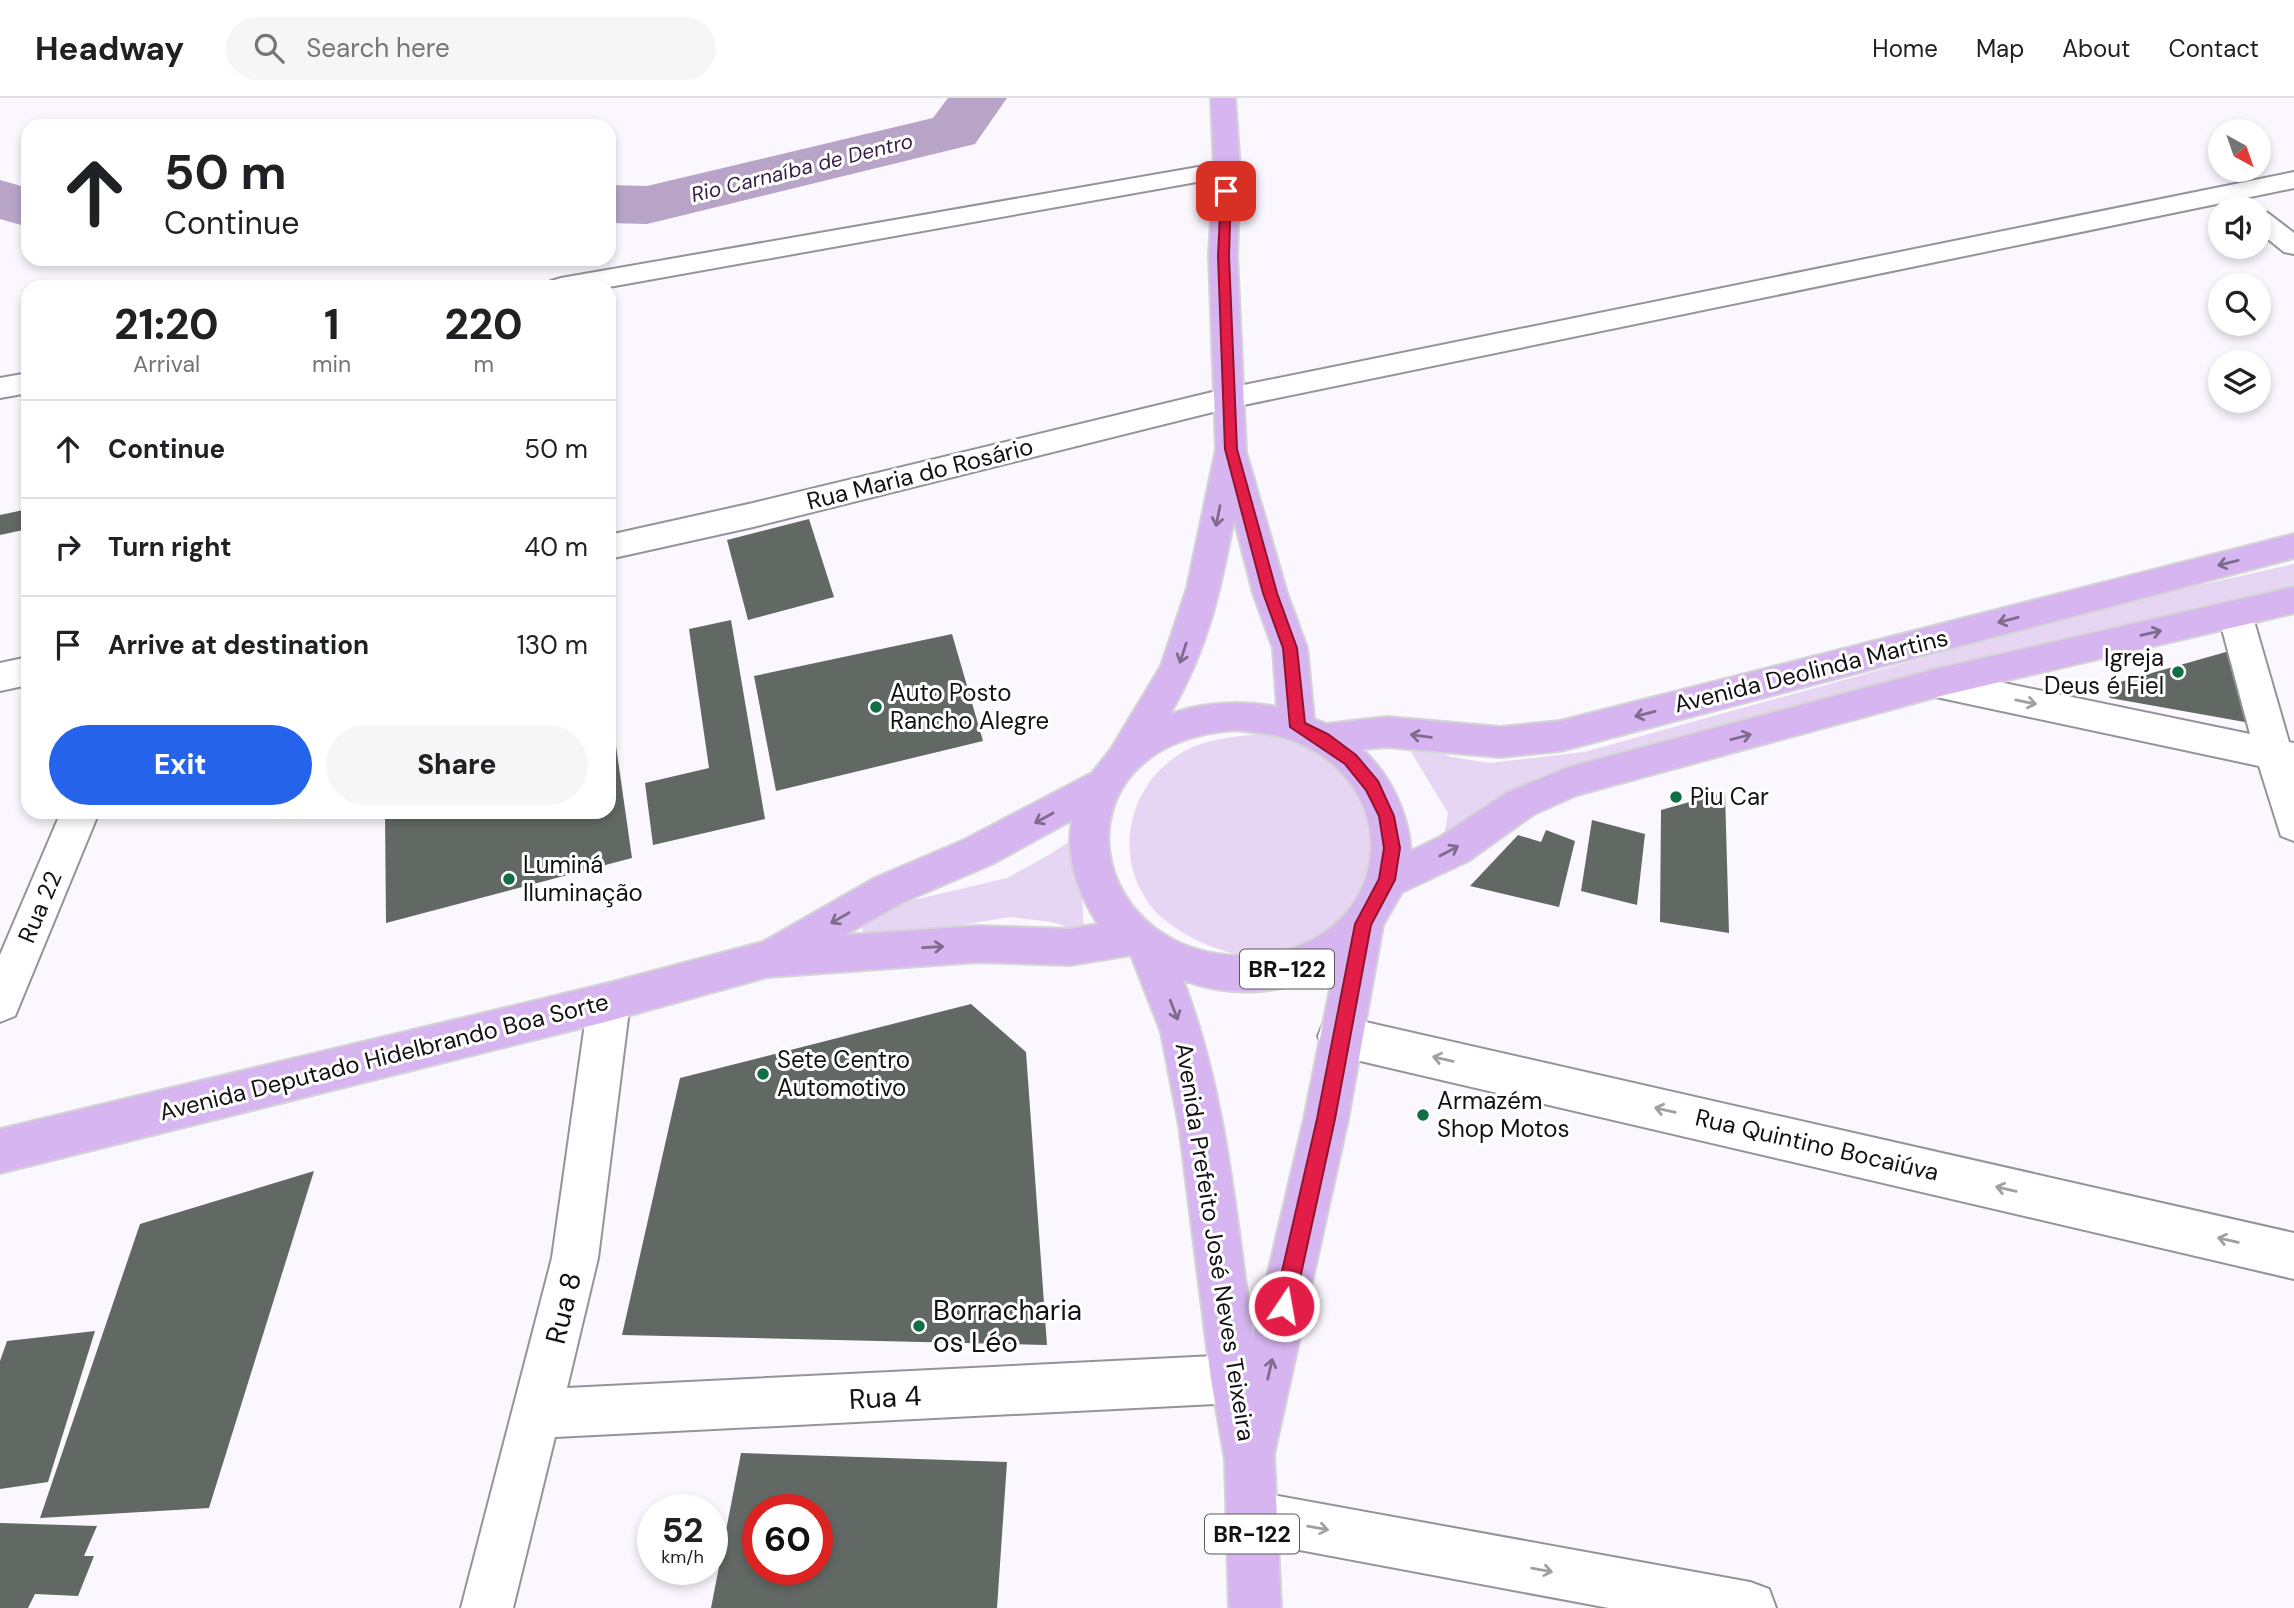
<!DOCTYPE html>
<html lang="en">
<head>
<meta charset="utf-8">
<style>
  :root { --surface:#fff; --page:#f6f6f6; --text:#202124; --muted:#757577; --line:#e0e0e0; --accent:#2563eb }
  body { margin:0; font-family:"DM Sans",sans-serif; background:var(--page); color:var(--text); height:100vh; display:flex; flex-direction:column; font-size:26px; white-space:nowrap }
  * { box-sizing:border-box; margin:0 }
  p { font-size:23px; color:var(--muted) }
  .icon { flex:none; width:38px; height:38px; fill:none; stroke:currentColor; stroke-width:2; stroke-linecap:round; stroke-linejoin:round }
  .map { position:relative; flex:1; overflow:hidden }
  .sheet { position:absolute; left:21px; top:182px; width:595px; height:539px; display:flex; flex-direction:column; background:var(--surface); border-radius:21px; box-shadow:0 4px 10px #0003 }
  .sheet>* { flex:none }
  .hud { position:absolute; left:21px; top:21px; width:595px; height:147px; border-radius:21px; box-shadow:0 4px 10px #0003; background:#fff; color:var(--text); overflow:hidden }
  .needle { width:46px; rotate:140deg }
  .fabs { position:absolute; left:2208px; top:21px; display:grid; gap:14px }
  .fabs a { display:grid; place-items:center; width:63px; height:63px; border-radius:50%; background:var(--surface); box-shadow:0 4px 10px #0003; font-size:35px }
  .speed { position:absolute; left:637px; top:1396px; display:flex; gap:14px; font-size:35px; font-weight:700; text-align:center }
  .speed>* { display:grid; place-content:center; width:91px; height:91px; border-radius:50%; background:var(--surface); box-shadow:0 4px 10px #0003; line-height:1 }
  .speed small { font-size:18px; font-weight:400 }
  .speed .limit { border:10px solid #d22; background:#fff; color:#111 }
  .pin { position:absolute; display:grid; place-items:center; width:60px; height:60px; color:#fff; margin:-30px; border-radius:14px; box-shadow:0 4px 10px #0006 }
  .me { position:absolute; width:77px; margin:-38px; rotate:12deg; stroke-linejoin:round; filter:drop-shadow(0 0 5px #0008) }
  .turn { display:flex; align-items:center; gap:24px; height:147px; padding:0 28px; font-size:32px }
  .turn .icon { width:91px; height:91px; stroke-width:2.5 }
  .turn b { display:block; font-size:49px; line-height:60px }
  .eta { display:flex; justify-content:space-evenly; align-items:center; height:119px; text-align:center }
  .eta b { font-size:42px; font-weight:800; line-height:49px }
  .button { display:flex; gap:14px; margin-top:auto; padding:14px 28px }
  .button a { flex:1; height:80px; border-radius:42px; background:var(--accent); color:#fff; font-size:28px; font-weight:800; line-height:80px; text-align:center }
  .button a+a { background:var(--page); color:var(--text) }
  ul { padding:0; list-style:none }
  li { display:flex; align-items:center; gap:21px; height:98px; padding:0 28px; border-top:2px solid var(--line) }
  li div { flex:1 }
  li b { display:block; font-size:26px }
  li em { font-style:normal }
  header { display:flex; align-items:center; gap:42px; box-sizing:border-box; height:98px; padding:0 35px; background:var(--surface); border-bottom:2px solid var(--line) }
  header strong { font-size:33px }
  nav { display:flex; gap:38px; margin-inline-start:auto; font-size:24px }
  .search { width:490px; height:63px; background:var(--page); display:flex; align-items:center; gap:18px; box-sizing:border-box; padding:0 24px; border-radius:38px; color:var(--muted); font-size:26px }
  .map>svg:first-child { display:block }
</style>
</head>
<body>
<header>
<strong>Headway</strong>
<div class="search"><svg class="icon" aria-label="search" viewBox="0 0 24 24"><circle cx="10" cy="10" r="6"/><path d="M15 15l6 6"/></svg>Search here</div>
<nav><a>Home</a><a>Map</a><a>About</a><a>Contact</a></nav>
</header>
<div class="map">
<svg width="2294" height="1510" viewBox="0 0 2294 1510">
  <rect width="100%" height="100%" fill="#fbf7fe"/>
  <path fill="#e6d6f4" d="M2294,466v25l-392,96 -458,152 4,-24 -40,-66h15l29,10 37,6 95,-11 533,-148z
    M1260,636l41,7 37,17 47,60 -26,105c-24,10 -52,28 -78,34 -18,4 -45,-2 -63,-8 -22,-8 -41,-18 -59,-34 -49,-49 -34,-130 24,-163 24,-14 51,-15 77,-18z
    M1079,737l5,98 -32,-11 -42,-5 -147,24 -1,-29 145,-34 42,-23z"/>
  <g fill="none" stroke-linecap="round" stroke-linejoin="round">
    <path fill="#b7a4c7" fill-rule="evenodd" d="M948,0h59l-32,46 -328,80 -38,-1v-38l38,1 286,-68z
      M0,82l28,8v39l-28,-8z"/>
  </g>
  <path fill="#626964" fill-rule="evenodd" d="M28,411v20l-28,6v-20z
    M809,421l25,78 -86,23 -21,-80z
    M731,522l34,199 -112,26 -8,-62 64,-15 -20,-139z
    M952,536l31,107 -207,50 -22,-115z
    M2233,552l23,74 -146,-26 -4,-12z
    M609,599l23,161 -246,65 -1,-111h224z
    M1725,694l4,141 -69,-11 1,-112z
    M1592,722l53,14 -8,71 -56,-14z
    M1546,732l29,11 -16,66 -89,-21 48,-51 23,7z
    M971,906l55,48 21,293 -425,-10 58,-257z
    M314,1073l-105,337 -169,10 100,-294z
    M95,1233l-47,151 -48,7v-128l7,-20z
    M741,1355l266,9 -10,146h-286zM758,1412h59v60h-59z
    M0,1425l97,3 -13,30h10l-16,40 -43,-2 -7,14h-28z"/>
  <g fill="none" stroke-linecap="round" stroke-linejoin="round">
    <defs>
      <path id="minor" d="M1227,64l9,3 4,5 -4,5 -627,112h-62l4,-6 10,-3z
        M2294,74v16l-1065,220 -476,119 -144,32v-24l144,-32 476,-115z
        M2259,113l9,2 26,20v21l-10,-2 -25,-20z
        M28,275v20l-28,5v-20z
        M2235,503l12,4 5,9 37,128 5,1v98l-13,-5 -22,-70 -323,-69 -12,-4 -6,-10 6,-10 12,-4 314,65 -32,-120 5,-9z
        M28,559v28l-28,6v-28z
        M61,714h38l-84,204 -15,6v-67z
        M609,885l15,6 6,13 -32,256 -31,130 668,-33 17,7 7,17 -7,17 -17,7 -680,34 -42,171h-52l91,-350 36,-256 6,-13z
        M1339,918l955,217v46l-955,-223 -15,-6 -6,-14 6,-14z
        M1251,1393l499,91 19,7 7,19h-167l-358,-67 -18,-7 -7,-18 7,-18z"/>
      <path id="major" d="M1211,0h24l5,72 -3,85 9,197 41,141 20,55 7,71 12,5 61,-7 113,10 60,-6 734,-187v24l-734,193 -60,6 -113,-10 -25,2c29,27 46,64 49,102l29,-14 68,-45 61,-25 367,-98 358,-82v26l-358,84 -359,98 -43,19 -66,47 -66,31 -19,33 -35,194 -74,335 7,154h-52l-4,-148 -14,-81 -32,-254 -18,-93 -30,-77 -61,10 -93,-3 -210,15 -158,44 -609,152v-44l609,-146 154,-41 112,-64 89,-38 128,-67 19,-24 50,-83 26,-78 29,-139 -7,-194 5,-85zM1234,421l19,74 20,55 4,59c-37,-7 -71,-5 -107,7 38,-65 50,-122 64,-195zM1234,632c17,2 36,3 52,8 127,44 107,204 -27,217 -173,15 -217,-210 -25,-225zM1072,722c-7,37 6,73 26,104l-28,5 -93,-3 -132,9 58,-33 89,-38zM1334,871l-30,150 -51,218c-17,-119 -26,-243 -70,-357 49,19 105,14 151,-11z"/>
    </defs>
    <use href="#minor" stroke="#96929a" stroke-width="4"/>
    <use href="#major" stroke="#d5d4d5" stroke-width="4"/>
    <use href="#minor" fill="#fff" fill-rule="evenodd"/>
    <use href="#major" fill="#d7b5f1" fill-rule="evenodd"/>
  </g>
  <defs><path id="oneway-shaft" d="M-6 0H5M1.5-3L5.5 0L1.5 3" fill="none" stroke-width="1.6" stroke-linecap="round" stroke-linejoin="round" transform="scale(1.75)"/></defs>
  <g stroke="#7f6b8e">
    <use href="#oneway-shaft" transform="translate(1218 418) rotate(101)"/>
    <use href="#oneway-shaft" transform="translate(2228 465) rotate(166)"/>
    <use href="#oneway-shaft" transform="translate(2008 522) rotate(166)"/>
    <use href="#oneway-shaft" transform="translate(2151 535) rotate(-13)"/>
    <use href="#oneway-shaft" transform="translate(1183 555) rotate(108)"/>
    <use href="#oneway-shaft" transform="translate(1645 616) rotate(166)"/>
    <use href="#oneway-shaft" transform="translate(1421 638) rotate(-173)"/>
    <use href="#oneway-shaft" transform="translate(1741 639) rotate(-15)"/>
    <use href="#oneway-shaft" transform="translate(1044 720) rotate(151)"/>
    <use href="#oneway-shaft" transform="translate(1449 753) rotate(-28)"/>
    <use href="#oneway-shaft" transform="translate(840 820) rotate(150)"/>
    <use href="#oneway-shaft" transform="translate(933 849) rotate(-3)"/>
    <use href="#oneway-shaft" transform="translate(1174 912) rotate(69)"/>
    <use href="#oneway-shaft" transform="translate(1270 1271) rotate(-77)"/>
  </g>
  <g stroke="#a1a0a1">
    <use href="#oneway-shaft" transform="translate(2026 604) rotate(12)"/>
    <use href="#oneway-shaft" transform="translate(1443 961) rotate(-167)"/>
    <use href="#oneway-shaft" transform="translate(1665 1012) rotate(-167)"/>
    <use href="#oneway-shaft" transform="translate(2006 1091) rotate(-167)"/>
    <use href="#oneway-shaft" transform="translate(2228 1142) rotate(-167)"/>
    <use href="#oneway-shaft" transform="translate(1318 1430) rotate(10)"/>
    <use href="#oneway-shaft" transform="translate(1542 1472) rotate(10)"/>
  </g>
  <path fill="#e11d48" stroke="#92132f" stroke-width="2" d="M1226,90l5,3 -2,65 8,193 40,144 20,55 8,75 23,11 28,21 22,26 16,35 6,32 -5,32 -24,45 -36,194 -41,187 -3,7 -7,3 -7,-3 -3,-7 43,-187 38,-195 24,-45 5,-31 -5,-32 -13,-26 -21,-26 -55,-37 -7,-79 -20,-55 -38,-144 -7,-193 3,-65z"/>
  <g fill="#126f44" stroke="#fff" stroke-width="2.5">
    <circle cx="2178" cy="574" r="7"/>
    <circle cx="876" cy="609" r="7"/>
    <circle cx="1676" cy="699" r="7"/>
    <circle cx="509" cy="781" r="7"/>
    <circle cx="763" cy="976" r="7"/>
    <circle cx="1423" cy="1017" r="7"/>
    <circle cx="919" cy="1228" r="7"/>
  </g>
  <g text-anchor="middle" stroke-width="6" stroke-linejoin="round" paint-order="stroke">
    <g font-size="21" font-style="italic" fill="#381d4a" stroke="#fff">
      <text transform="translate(802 70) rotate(-14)" y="7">Rio Carnaíba de Dentro</text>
    </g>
    <g fill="#fff" stroke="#5a585a" stroke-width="2">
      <rect x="1240" y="851.5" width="94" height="39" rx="5"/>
      <rect x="1205" y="1416.5" width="94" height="39" rx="5"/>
    </g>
    <g font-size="23" font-weight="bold" fill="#131114">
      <text x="1287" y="879">BR-122</text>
      <text x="1252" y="1444">BR-122</text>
    </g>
    <g font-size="24" fill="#131114" stroke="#fff">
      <text transform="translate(920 376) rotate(-14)" y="8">Rua Maria do Rosário</text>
      <text transform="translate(1811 573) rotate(-14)" y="8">Avenida Deolinda Martins</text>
      <text transform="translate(40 809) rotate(-67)" y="8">Rua 22</text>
      <text transform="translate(384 959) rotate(-14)" y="8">Avenida Deputado Hidelbrando Boa Sorte</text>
      <text transform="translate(1817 1047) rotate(13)" y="8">Rua Quintino Bocaiúva</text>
      <text transform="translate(1215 1144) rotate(81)" y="8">Avenida Prefeito José Neves Teixeira</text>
    </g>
    <g font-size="24" fill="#131114" stroke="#fff" text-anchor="start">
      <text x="2164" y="568" text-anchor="end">Igreja<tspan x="2164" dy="28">Deus é Fiel</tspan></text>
      <text x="890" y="603">Auto Posto<tspan x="890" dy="28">Rancho Alegre</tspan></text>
      <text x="1690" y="707">Piu Car</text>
      <text x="523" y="775">Luminá<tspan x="523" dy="28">Iluminação</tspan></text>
      <text x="777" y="970">Sete Centro<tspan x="777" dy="28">Automotivo</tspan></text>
      <text x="1437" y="1011">Armazém<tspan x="1437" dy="28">Shop Motos</tspan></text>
    </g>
    <g font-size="28" fill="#131114" stroke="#fff">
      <text transform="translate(563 1210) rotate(-76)" y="10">Rua 8</text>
      <text transform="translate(885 1299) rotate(-3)" y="10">Rua 4</text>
    </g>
    <g font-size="28" fill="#131114" stroke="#fff" text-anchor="start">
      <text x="933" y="1222">Borracharia<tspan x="933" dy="32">os Léo</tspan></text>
    </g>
  </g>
</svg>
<div class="fabs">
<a><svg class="needle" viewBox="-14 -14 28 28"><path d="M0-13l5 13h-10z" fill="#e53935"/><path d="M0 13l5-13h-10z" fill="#757577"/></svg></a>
<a><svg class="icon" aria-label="sound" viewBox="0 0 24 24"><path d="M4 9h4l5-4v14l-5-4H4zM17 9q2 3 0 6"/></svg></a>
<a><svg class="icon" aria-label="search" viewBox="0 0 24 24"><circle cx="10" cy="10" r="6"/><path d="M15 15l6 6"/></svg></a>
<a><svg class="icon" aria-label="layers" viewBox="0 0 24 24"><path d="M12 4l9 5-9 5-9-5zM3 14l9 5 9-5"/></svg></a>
</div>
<div class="speed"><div>52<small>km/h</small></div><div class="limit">60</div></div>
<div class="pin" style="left:1226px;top:93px;background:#d93025"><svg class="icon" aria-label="arrive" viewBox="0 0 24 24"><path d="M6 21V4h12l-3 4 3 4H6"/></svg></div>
<svg class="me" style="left:1284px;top:1208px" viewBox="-20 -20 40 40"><circle r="17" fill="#e11d48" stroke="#fff" stroke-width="3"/><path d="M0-11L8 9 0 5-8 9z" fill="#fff"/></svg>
<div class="hud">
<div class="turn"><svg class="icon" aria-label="ahead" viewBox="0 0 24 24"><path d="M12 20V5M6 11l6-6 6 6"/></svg><div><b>50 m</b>Continue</div></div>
</div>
<section class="sheet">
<div class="eta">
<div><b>21:20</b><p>Arrival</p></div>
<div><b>1</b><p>min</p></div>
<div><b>220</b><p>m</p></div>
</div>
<ul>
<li><svg class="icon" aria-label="ahead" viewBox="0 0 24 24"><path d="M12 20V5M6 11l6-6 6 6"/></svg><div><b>Continue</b></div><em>50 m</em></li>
<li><svg class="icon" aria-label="right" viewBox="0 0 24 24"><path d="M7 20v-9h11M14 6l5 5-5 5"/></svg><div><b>Turn right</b></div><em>40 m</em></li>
<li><svg class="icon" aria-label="arrive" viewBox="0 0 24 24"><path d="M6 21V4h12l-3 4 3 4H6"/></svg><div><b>Arrive at destination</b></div><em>130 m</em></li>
</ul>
<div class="button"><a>Exit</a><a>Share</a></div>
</section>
</div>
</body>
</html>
